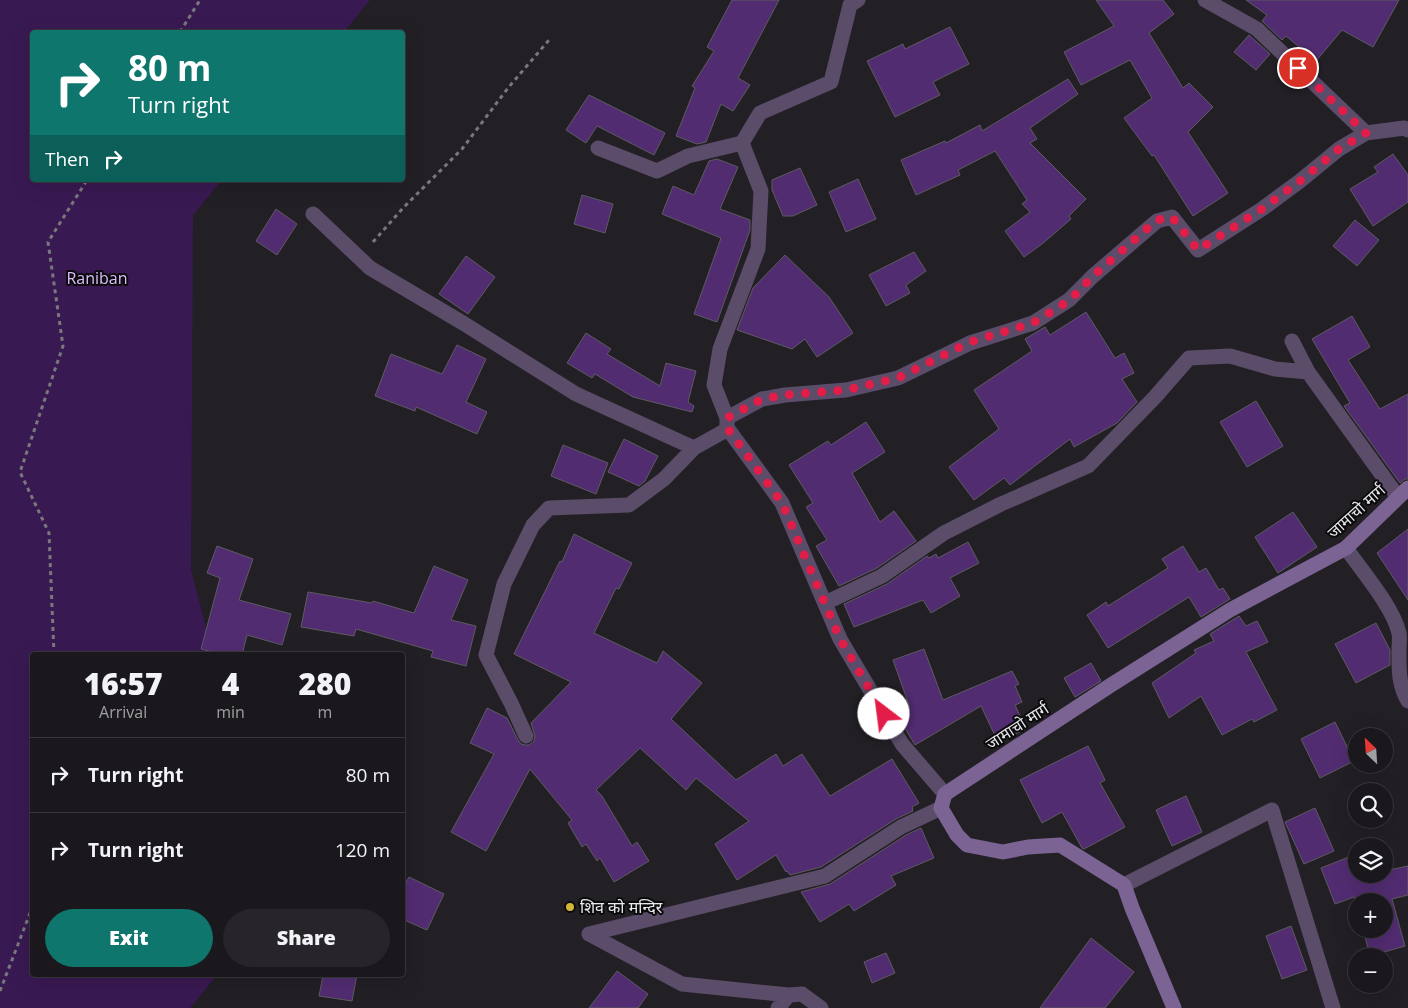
<!DOCTYPE html>
<html lang="en">
<head>
<meta charset="utf-8">
<style>
  :root { --surface:#1a181c; --page:#272529; --text:#f1f3f6; --muted:#9fa0a3; --line:#38373b; --accent:#0f766e }
  body { margin:0; font-family:"Open Sans","Noto Sans Devanagari",sans-serif; background:var(--page); color:var(--text); height:100vh; display:flex; flex-direction:column; font-size:19px; white-space:nowrap }
  * { box-sizing:border-box; margin:0 }
  p { font-size:16px; color:var(--muted) }
  .icon { flex:none; width:28px; height:28px; fill:none; stroke:currentColor; stroke-width:2; stroke-linecap:round; stroke-linejoin:round }
  .map { position:relative; flex:1; overflow:hidden }
  .sheet { position:absolute; left:30px; top:652px; width:375px; height:325px; display:flex; flex-direction:column; background:var(--surface); border-radius:5px; box-shadow:0 5px 20px #0002,0 0 0 1px var(--line) }
  .sheet>* { flex:none }
  .guide { position:absolute; left:30px; top:30px; width:375px; height:152px; border-radius:5px; box-shadow:0 5px 20px #0002,0 0 0 1px var(--line); background:#0f766e; color:#fff; overflow:hidden }
  .needle { width:32px; rotate:335deg }
  .tools { position:absolute; left:1348px; top:728px; display:grid; gap:10px }
  .tools a { display:grid; place-items:center; width:45px; height:45px; border-radius:50%; background:var(--surface); box-shadow:0 5px 20px #0002,0 0 0 1px var(--line); font-size:25px }
  .pin { position:absolute; display:grid; place-items:center; width:42px; height:42px; color:#fff; margin:-21px; border:2px solid #fff; border-radius:50%; box-shadow:0 1px 5px #0007 }
  .me { position:absolute; width:55px; margin:-28px; rotate:330deg; stroke-linejoin:round; filter:drop-shadow(0 0 4px #0008) }
  .turn { display:flex; align-items:center; gap:18px; height:105px; padding:0 15px; font-size:22px }
  .turn .icon { width:65px; height:65px; stroke-width:2.5 }
  .turn b { display:block; font-size:35px; line-height:42px }
  .then { display:flex; align-items:center; height:48px; padding:0 15px; background:#0003; gap:10px; font-size:19px }
  .eta { display:flex; justify-content:space-evenly; align-items:center; height:85px; text-align:center }
  .eta b { font-size:30px; font-weight:800; line-height:35px }
  .primary-button { display:flex; gap:10px; margin-top:auto; padding:10px 15px }
  .primary-button a { flex:1; height:58px; border-radius:30px; background:var(--accent); color:#fff; font-size:20px; font-weight:800; line-height:58px; text-align:center }
  .primary-button a+a { background:var(--page); color:var(--text) }
  ul { padding:0; list-style:none }
  li { display:flex; align-items:center; gap:15px; height:75px; padding:0 15px; border-top:1px solid var(--line) }
  li div { flex:1 }
  li b { display:block; font-size:19px }
  li em { font-style:normal }
  .map>svg:first-child { display:block }
</style>
</head>
<body>
<div class="map">
<svg width="1408" height="1008" viewBox="0 0 1408 1008">
  <rect width="100%" height="100%" fill="#222025"/>
  <path fill="#391952" d="M0,0h370l-26,32h-312v148h190l-29,35 -2,355 22,85h-181v320h185l-27,33h-190z"/>
  <path fill="#522c71" stroke="#5d5b61" d="M732,0h47l-41,78 12,7 -17,26 -12,-7 -15,38 -9,2 -21,-8 19,-48 -3,-2 22,-35 -7,-4z
    M1096,0h67l11,14 -25,19 34,55 6,-5 24,24 -25,25 40,61 -35,23 -39,-61 -2,1 -28,-38 28,-20 -22,-38 -49,25 -17,-33 50,-26z
    M1246,0h153l-26,47 -31,-17 -26,31 -30,-25 -4,4 -20,-19 5,-6z
    M950,27l19,37 -36,18 7,13 -45,22 -28,-56 36,-17 2,5z
    M1249,35l21,19 -14,16 -22,-18z
    M1068,79l10,15 -48,34 7,11 -7,4 56,56 -17,17 2,3 -29,25 -18,13 -19,-26 25,-19 -8,-8 5,-4 -32,-49 -37,19 2,5 -44,20 -15,-35 44,-19 1,2 34,-18 2,6z
    M589,95l76,38 -11,22 -57,-29 -11,17 -20,-13z
    M1393,154l15,21v27l-35,24 -23,-37 28,-17 -4,-5z
    M717,159l21,8 -18,42 30,11v10l-33,92 -23,-8 27,-76 -59,-24 11,-28 21,9 15,-34z
    M800,168l17,37 -24,11h-10l-11,-26v-10z
    M858,179l18,40 -30,13 -17,-40z
    M582,195l31,9 -8,29 -31,-9z
    M276,209l21,15 -20,31 -21,-14z
    M1355,220l24,20 -22,26 -24,-20z
    M914,252l12,19 -20,14 4,8 -24,13 -17,-31z
    M785,255l44,42 24,36 -36,24 -12,-18 -13,10 -55,-19 16,-42z
    M466,256l29,21 -27,37 -29,-20z
    M1086,312l29,46 9,-5 10,20 -12,6 15,23 -20,21 -43,24 -4,-8 -60,46 -6,-7 -30,22 -25,-33 50,-38 -25,-39 58,-39 -7,-12 20,-12 5,8z
    M1352,316l18,31 -22,13 32,49 28,-15v85h-3l-5,4 -56,-77 6,-3 -38,-64z
    M586,333l25,16 -4,5 53,32 6,-23 30,8 -8,31 6,4 -2,6 -59,-15 -38,-23 -3,4 -25,-15z
    M457,345l29,14 -20,43 21,10 -10,22 -61,-27 -1,4 -40,-15 16,-42 51,20z
    M1256,401l27,45 -36,21 -27,-45z
    M866,422l19,30 -33,21 28,49 14,-11 22,30 -39,27 -38,18 -23,-40 11,-6 -21,-33 7,-4 -24,-38 39,-24 3,4z
    M624,439l34,17 -13,25 -6,5 -31,-14z
    M563,445l45,18 -12,31 -45,-18z
    M1293,512l24,35 -39,26 -23,-36z
    M1408,529v71l-31,-47z
    M574,534l58,29 -13,26 -3,-1 -22,45 63,30 6,-12 39,32 -31,36 65,61 40,-26 7,12 19,-12 28,42 62,-37 27,44 -7,4 1,4 -17,8 -75,48 -31,8 -3,-4 -1,1 -10,-17 -39,25 -22,-36 34,-23 -53,-43 -10,12 -46,-42 -44,42 6,6 30,50 5,-4 12,19 -35,21 -14,-24 -3,3 -11,-17 -4,3 -14,-24 4,-3 -42,-51 -44,82 -35,-19 43,-78 -24,-11 17,-35 20,10 11,22 3,4 4,1h4l5,-4 1,-5 -4,-13 40,-41 -57,-28 46,-93 2,1z
    M968,542l11,21 -29,15 10,18 -29,17 -8,-13 -69,27 -10,-23 43,-20 40,-28 2,2 7,-4 2,4z
    M217,546l36,13 -14,41 52,14 -9,31 -35,-10 -5,20h-18l-23,-6 19,-71 -13,-5z
    M1183,546l16,26 7,-4 13,22 4,-2 7,11 -29,18 -12,-20 -81,51 -21,-33 19,-13 2,4 60,-38 -6,-9z
    M434,566l34,14 -17,40 25,6 -10,40 -35,-9 2,-6 -77,-22 -2,7 -53,-9 7,-35 64,11 1,-2 41,12z
    M1239,616l7,10 11,-5 11,21 -22,10 31,58 -23,12 -2,-3 -30,16 -21,-39 -32,22 -17,-35 44,-30 -2,-3 20,-9 -4,-7z
    M1376,623l14,27v15l-34,18 -21,-39z
    M924,649l19,51 69,-29 7,13 -4,2 7,16 -7,3 11,24 -28,13 -17,-36 -66,39 -18,-30 13,-7 -17,-48z
    M1091,663l10,18 -26,16 -11,-19z
    M1335,722l19,39 -34,17 -19,-39z
    M1088,746l17,34 -5,3 25,44 -41,22 -2,-1 -20,-36 -20,11 -22,-43z
    M1186,796l16,36 -30,14 -16,-36z
    M1315,808l19,43 -30,13 -19,-42z
    M921,828l13,30 -43,18 5,9 -42,26 -5,-7 -29,18 -19,-30 29,-8 76,-49z
    M1354,855l2,6v13h5l1,3 12,-3h10v-3l24,-5v29l-16,4 13,47 -35,10 -7,-27h21v-28h-28v4l-2,-8 -19,7 -14,-36z
    M409,877l35,17 -17,36 -25,-11v-29z
    M1291,926l16,44 -25,9 -16,-43z
    M1091,938l43,34 -29,36h-65z
    M886,953l9,20 -23,10 -8,-21z
    M617,971l31,23 -10,14h-49z
    M323,975h34l-5,26 -33,-5z"/>
  <g fill="none" stroke-linecap="round" stroke-linejoin="round">
    <path stroke="#79787c" stroke-width="3" stroke-dasharray="4 4" stroke-linecap="butt" d="M180,32l20,-32
      M373,242l30,-34 59,-59 46,-61 41,-48
      M54,655l-5,-122 -29,-61 43,-126 -15,-104 39,-62
      M0,991l32,-83"/>
    <path stroke="#5b4c6a" stroke-width="15" d="M1205,0l52,29 109,104 38,-5 4,2
      M598,148l59,23 31,-15 54,-13
      M313,214l57,54 93,55 113,71 118,54
      M1292,341l16,31 90,125
      M727,418l35,-19 23,-4 61,-5 52,-12 72,-35 63,-20 36,-23 24,-24 64,-55 15,-4 26,33 64,-41 38,-28 39,-32 27,-16
      M727,428v-10l-13,-33 6,-36 38,-100 3,-58 -19,-48 18,-30 71,-31 19,-77 8,-5
      M1346,548c16,23 47,59 53,85 1,5 0,11 0,16 0,19 -1,35 9,52
      M825,603l57,-27 62,-43 57,-29 87,-38 67,-69 34,-39 41,-2 45,13 33,3
      M526,736l-15,-33 -25,-48 18,-71 29,-59 16,-17 80,-3 35,-26 30,-31 34,-19 54,74 58,136 62,105 43,50
      M1124,885l148,-75 61,198
      M589,934l236,-58 76,-49 40,-19
      M589,934l93,50 107,11
      M778,1008l11,-13 13,-1 19,14"/>
    <path stroke="#7b6394" stroke-width="15" d="M1174,1008l-42,-100 -8,-23 -64,-40 -32,2 -25,5 -36,-7 -10,-10 -16,-27 4,-14 166,-109 119,-75 116,-62 62,-60"/>
  </g>
  <g fill="none" stroke-linecap="round" stroke-linejoin="round">
    <path stroke="#e11d48" stroke-width="9" stroke-dasharray="0 16.2" d="M884,714l-44,-75 -58,-136 -54,-74 -1,-11 35,-19 23,-4 61,-5 52,-12 72,-36 63,-19 37,-23 23,-24 64,-56 15,-3 26,33 64,-41 38,-28 39,-32 27,-16 -68,-65"/>
  </g>
  <circle fill="#d2b736" stroke="#0b0a0c" stroke-width="2" cx="570" cy="907" r="5"/>
  <g text-anchor="middle" stroke-width="4" stroke-linejoin="round" paint-order="stroke">
    <g font-size="16" fill="#dcbefb" stroke="#0b0a0c">
      <text x="97" y="284">Raniban</text>
    </g>
    <g font-size="16" fill="#eae9ec" stroke="#0b0a0c">
      <text transform="translate(1356 511) rotate(-42)" y="6">जामाचो मार्ग</text>
      <text transform="translate(1017 726) rotate(-33)" y="6">जामाचो मार्ग</text>
    </g>
    <g font-size="16" fill="#eae9ec" stroke="#0b0a0c" text-anchor="start">
      <text x="580" y="913">शिव को मन्दिर</text>
    </g>
  </g>
</svg>
<div class="tools">
<a><svg class="needle" viewBox="-14 -14 28 28"><path d="M0-13l5 13h-10z" fill="#e53935"/><path d="M0 13l5-13h-10z" fill="#9fa0a3"/></svg></a>
<a><svg class="icon" aria-label="search" viewBox="0 0 24 24"><circle cx="10" cy="10" r="6"/><path d="M15 15l6 6"/></svg></a>
<a><svg class="icon" aria-label="layers" viewBox="0 0 24 24"><path d="M12 4l9 5-9 5-9-5zM3 14l9 5 9-5"/></svg></a>
<a>+</a>
<a>−</a>
</div>
<div class="pin" style="left:1298px;top:68px;background:#d93025"><svg class="icon" aria-label="arrive" viewBox="0 0 24 24"><path d="M6 21V4h12l-3 4 3 4H6"/></svg></div>
<svg class="me" style="left:884px;top:714px" viewBox="-20 -20 40 40"><circle r="19" fill="#fff"/><path d="M0-13L10 11 0 6-10 11z" fill="#e11d48"/></svg>
<div class="guide">
<div class="turn"><svg class="icon" aria-label="right" viewBox="0 0 24 24"><path d="M7 20v-9h11M14 6l5 5-5 5"/></svg><div><b>80 m</b>Turn right</div></div>
<div class="then">Then<svg class="icon" aria-label="right" viewBox="0 0 24 24"><path d="M7 20v-9h11M14 6l5 5-5 5"/></svg></div>
</div>
<section class="sheet">
<div class="eta">
<div><b>16:57</b><p>Arrival</p></div>
<div><b>4</b><p>min</p></div>
<div><b>280</b><p>m</p></div>
</div>
<ul>
<li><svg class="icon" aria-label="right" viewBox="0 0 24 24"><path d="M7 20v-9h11M14 6l5 5-5 5"/></svg><div><b>Turn right</b></div><em>80 m</em></li>
<li><svg class="icon" aria-label="right" viewBox="0 0 24 24"><path d="M7 20v-9h11M14 6l5 5-5 5"/></svg><div><b>Turn right</b></div><em>120 m</em></li>
</ul>
<div class="primary-button"><a>Exit</a><a>Share</a></div>
</section>
</div>
</body>
</html>
